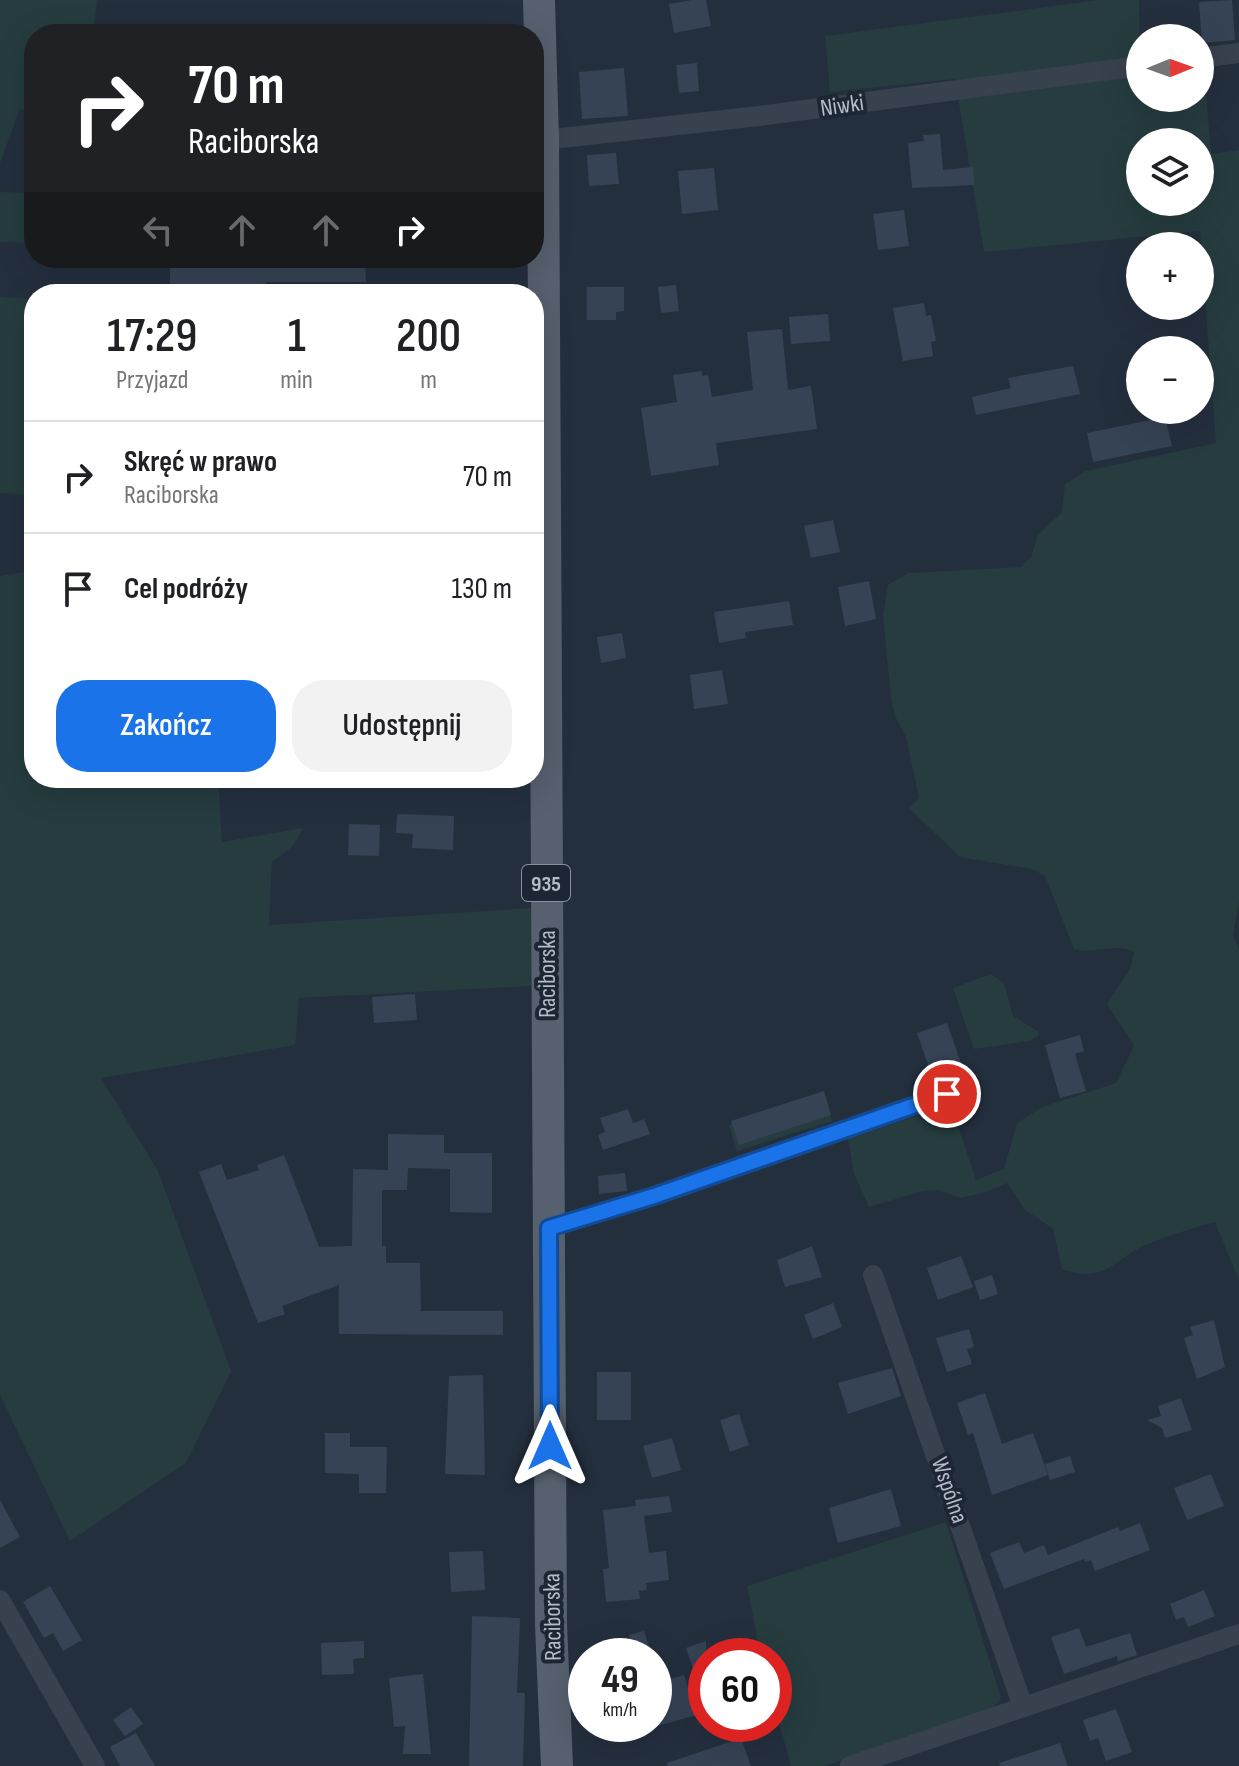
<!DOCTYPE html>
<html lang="pl">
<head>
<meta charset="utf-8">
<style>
  :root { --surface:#fff; --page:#f2f2f2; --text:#202124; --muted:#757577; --line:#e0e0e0; --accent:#1a73e8 }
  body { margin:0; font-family:"Sofia Sans Condensed",sans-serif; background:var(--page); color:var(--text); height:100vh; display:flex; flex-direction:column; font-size:30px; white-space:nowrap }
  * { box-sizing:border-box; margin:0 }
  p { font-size:26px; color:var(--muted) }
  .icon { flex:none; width:44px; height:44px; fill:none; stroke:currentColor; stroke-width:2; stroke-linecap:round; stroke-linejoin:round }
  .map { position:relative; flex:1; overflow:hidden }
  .details { position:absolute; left:24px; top:284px; width:520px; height:504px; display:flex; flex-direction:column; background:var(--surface); border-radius:32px; box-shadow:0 8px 32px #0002 }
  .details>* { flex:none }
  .top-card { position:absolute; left:24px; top:24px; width:520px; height:244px; border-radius:32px; box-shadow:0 8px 32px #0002; background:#202124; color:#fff; overflow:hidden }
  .needle { width:52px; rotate:89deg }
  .buttons { position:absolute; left:1126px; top:24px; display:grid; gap:16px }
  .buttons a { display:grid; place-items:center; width:88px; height:88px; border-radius:50%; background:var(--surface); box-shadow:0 8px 32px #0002; font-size:40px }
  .speed { position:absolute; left:568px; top:1638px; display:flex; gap:16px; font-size:40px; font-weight:700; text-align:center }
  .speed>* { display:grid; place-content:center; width:104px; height:104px; border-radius:50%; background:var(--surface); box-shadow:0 8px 32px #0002; line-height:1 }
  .speed small { font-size:20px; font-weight:400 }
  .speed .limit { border:12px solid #d22; background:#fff; color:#111 }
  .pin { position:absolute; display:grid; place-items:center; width:68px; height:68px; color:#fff; margin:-34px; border:4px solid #fff; border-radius:50%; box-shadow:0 2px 8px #0007 }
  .me { position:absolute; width:88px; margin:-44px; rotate:0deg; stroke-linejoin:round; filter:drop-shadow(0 0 6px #0008) }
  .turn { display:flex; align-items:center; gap:28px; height:168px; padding:0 32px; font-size:36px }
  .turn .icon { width:104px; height:104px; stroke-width:2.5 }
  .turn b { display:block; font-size:56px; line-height:68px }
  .lanes { display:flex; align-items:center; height:76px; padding:0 32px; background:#0003; justify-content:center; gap:40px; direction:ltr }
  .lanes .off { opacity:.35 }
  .eta { display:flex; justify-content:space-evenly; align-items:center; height:136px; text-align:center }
  .eta b { font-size:48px; font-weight:600; line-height:56px }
  .primary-button { display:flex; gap:16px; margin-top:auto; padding:16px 32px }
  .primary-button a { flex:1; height:92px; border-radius:32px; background:var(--accent); color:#fff; font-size:32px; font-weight:600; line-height:92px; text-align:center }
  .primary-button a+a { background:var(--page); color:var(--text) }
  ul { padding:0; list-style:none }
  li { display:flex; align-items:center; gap:24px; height:112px; padding:0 32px; border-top:2px solid var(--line) }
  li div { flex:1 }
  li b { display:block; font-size:30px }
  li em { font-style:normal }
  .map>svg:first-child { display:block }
</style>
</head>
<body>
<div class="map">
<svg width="1239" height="1766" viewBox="0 0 1239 1766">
  <rect width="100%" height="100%" fill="#242f3e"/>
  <path fill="#263c3f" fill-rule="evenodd" d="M0,0h97l-4,34h-59v76l-14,-1 -20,54z
    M1099,0h40l1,98h60v-30l4,1 7,85 28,-4v752l-6,33 6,15v331l-24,-59c-23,6 -45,13 -67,22 -35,14 -41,41 -86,25l-9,-40 -29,-20 -17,-26 -23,10 -24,5 -21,-8 -16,1 -54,16 -15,-33 -6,-35 103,-34 25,75 28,-11 13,-46 25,-16 74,-24 18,-37 -27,-42 23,-35 4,-17c-19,-10 -39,3 -60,-3l-29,-73 -13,-7 -72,-12 -51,-49 10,-10 -13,-61 -11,-21 -4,-18 -8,-82 5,-31 20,-12 113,-6 10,-10 7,-22 24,-23 3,-28 21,-13 130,-28 -16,-212 -216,21 -29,-173 -125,13 -5,-56zM1140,142h60v60h-60z
    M0,192l34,1v50l-34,-1z
    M0,297l34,2v196l-34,-2z
    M34,570v208h184l4,64 81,-14 -10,18 -21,16 -3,63 278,-18v78l-248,13 -4,47 -194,33 57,93 73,200 -45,92 -116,78 -70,-146v-819z
    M991,974l13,9 9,33 26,16 -1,4 -8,5 -56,8 -21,-61z
    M824,1095l8,26 -95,30 -8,-26z
    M946,1522l55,176 -11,14 -165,54h-34l-17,-62v-48h-13l-14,-70z"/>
  <path fill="#364354" d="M692,0h14l5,26 -37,7 -5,-29z
    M1232,0l3,40 -33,3 -3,-41z
    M697,63l2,28 -20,2 -3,-28z
    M624,68l4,48 -46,3 -3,-47z
    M940,134l3,36 30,-3 1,18 -62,3 -4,-45 16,-2 -1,-6z
    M616,153l3,31 -30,2 -2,-31z
    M714,168l4,42 -36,4 -4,-43z
    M904,210l5,36 -31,4 -5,-36z
    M170,258h195l1,24h-100v12h-18v-10h-78z
    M676,285l3,26 -18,2 -3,-26z
    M587,287h37v24l-8,1v8h-29z
    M924,303l2,13 5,-1 5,26 -5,1 2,14 -30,5 -10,-53z
    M828,314l2,27 -39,3 -2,-27z
    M782,329l6,61 23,-4 6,43 -101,14 3,22 -68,11 -10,-68 36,-6 -4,-27 29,-4v5l6,-1 4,22 41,-7 -6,-58z
    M1073,366l7,28 -104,21 -4,-18 39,-9 -3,-10z
    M1165,417l7,29 -79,16 -6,-29z
    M833,520l7,32 -29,6 -7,-32z
    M869,581l7,38 -31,7 -7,-39z
    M789,601l4,24 -48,7 1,6 -27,5 -5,-31z
    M622,633l4,25 -25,5 -4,-26z
    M722,670l6,34 -34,5 -4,-34z
    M397,814l57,2 -1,34 -41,-2 1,-14 -17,-1z
    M349,824l31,1 -1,31 -31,-1z
    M415,994l2,26 -43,3 -2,-26z
    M947,1023l15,43 -30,10 -15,-43z
    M1080,1035l4,16 -9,3 11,37 -26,7 -15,-53z
    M824,1091l7,24 -92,30 -8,-24z
    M628,1109l5,14 11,-4 6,15 -47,16 -5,-15 7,-3 -5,-14z
    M388,1134l56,1v18h48v60l-42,-1v-43l-42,-1 -1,22h-25v56h4v17h34l1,48h82v24l-164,-1v-49l-57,21 3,8 -27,9 -59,-151 22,-8 6,16 32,-10 -2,-5 27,-10 35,92 33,-1 1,-77 35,1z
    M625,1173l2,18 -28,3 -1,-18z
    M812,1246l10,31 -37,10 -8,-27z
    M961,1256l12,31 -35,13 -11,-32z
    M992,1275l6,19 -18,6 -6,-19z
    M833,1303l9,24 -29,12 -9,-24z
    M1214,1320l11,47 -28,12 -13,-41 9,-3 -3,-8z
    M969,1329l5,18 -7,2 5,15 -25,8 -11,-34z
    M892,1368l9,28 -53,18 -10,-31z
    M597,1372h34v48h-34z
    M483,1375l2,100 -40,-1 4,-98z
    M985,1393l17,51 31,-11 15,42 -56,20 -19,-62 -5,2 -11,-32z
    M1181,1398l11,32 -27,8 -3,-10 -15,-8 14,-4 -3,-10z
    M739,1414l10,31 -19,7 -10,-32z
    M325,1433h25v14h37l-1,46h-27v-19l-34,-1z
    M672,1438l9,32 -29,8 -9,-32z
    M1070,1456l5,16 -25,8 -5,-16z
    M1211,1474l13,32 -37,14 -13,-32z
    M891,1489l10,37 -63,17 -9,-35z
    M669,1496l3,16 -28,4 5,37 17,-2 3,29 -23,3 1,7 -8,1 1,8 -34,3 -3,-33 6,-1 -6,-58 33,-4 -1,-6z
    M0,1500l20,37 -20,11z
    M1140,1523l10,27 -55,21 -4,-11 -6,2 -1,-3 -80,30 -14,-36 29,-11 5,11 20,-8 4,10 70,-28 2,4z
    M483,1551l2,39 -34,2 -2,-40z
    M50,1586l32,54 -19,11 -10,-18 -9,5 -21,-36z
    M1204,1590l11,26 -27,11 -4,-10 -8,3 -6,-16z
    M472,1616l48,2 -3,75h8l-2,73h-54z
    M1079,1628l7,19 44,-14 7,22 -19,6 -1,-5 -53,18 -13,-37z
    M644,1631l8,25h-52l-1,-5 32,-9 -2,-7z
    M364,1641v17l-11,1 1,15 -32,1 -1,-32z
    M706,1641v56l-3,1 -17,-50z
    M423,1674l8,80h-28l2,-28 -11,1 -5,-49z
    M684,1675l12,40 -42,12v-43z
    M131,1707l12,17 -18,12 -12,-16z
    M1116,1709l16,43 -26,9 -8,-23 -8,3 -7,-21z
    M136,1733l19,33h-35l-10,-19z
    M741,1738l10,28h-83l-1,-3z
    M1060,1743l8,23h-68l-1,-3z"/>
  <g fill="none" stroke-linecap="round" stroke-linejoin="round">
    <path stroke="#38414e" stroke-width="20" d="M1200,58l39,-5
      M543,140l216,-24 381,-50
      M549,1228l105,-32 293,-102
      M873,1275l150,432
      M0,1600l95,166
      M850,1766l389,-132"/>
    <path stroke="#56606e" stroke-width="32" d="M539,0l4,140 8,1485 6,141"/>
  </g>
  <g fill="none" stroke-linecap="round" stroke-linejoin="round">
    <defs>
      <path id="route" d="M550,1446l-1,-218 105,-32 293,-102"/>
    </defs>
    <use href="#route" stroke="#114b97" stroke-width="20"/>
    <use href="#route" stroke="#1a73e8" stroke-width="14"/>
  </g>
  <g text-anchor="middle" stroke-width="8" stroke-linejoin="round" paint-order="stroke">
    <rect fill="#1d2633" stroke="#878f9c" stroke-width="2" x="522" y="865" width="48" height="36" rx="6"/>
    <g font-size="22" font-weight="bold" fill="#b4bcc9">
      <text x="546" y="891">935</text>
    </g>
    <g font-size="24" fill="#b4bcc9" stroke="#1d2633">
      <text transform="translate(842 105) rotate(-8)" y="8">Niwki</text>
      <text transform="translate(547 974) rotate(-90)" y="8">Raciborska</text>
      <text transform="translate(950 1490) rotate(71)" y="8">Wspólna</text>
      <text transform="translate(552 1617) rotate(-91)" y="8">Raciborska</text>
    </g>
  </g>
</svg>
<div class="buttons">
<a><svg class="needle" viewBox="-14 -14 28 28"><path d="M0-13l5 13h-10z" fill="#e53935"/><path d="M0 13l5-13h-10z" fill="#757577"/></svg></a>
<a><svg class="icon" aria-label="layers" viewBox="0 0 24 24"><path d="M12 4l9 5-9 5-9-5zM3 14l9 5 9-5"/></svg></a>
<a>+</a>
<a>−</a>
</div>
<div class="speed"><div>49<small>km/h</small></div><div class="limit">60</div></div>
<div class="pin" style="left:947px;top:1094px;background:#d93025"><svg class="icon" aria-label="arrive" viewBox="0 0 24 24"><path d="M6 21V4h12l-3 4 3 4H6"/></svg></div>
<svg class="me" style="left:550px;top:1446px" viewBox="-20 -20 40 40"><path d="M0-17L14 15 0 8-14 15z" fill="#1a73e8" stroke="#fff" stroke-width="4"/></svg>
<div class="top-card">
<div class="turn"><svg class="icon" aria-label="right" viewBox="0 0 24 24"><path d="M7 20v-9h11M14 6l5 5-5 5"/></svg><div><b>70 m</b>Raciborska</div></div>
<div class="lanes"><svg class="icon off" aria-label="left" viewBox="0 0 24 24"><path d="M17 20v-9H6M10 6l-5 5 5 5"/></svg><svg class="icon off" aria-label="ahead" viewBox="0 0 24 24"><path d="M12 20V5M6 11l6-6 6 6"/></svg><svg class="icon off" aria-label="ahead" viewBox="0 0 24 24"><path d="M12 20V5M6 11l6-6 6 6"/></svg><svg class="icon" aria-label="right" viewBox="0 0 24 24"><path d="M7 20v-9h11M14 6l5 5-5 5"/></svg></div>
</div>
<section class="details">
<div class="eta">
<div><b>17:29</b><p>Przyjazd</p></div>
<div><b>1</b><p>min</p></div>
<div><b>200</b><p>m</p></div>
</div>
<ul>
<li><svg class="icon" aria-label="right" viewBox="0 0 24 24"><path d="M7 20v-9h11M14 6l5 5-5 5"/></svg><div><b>Skręć w prawo</b><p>Raciborska</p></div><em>70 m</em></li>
<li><svg class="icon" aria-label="arrive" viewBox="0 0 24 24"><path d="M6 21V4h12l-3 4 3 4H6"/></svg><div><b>Cel podróży</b></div><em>130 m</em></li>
</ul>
<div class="primary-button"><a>Zakończ</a><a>Udostępnij</a></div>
</section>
</div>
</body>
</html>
